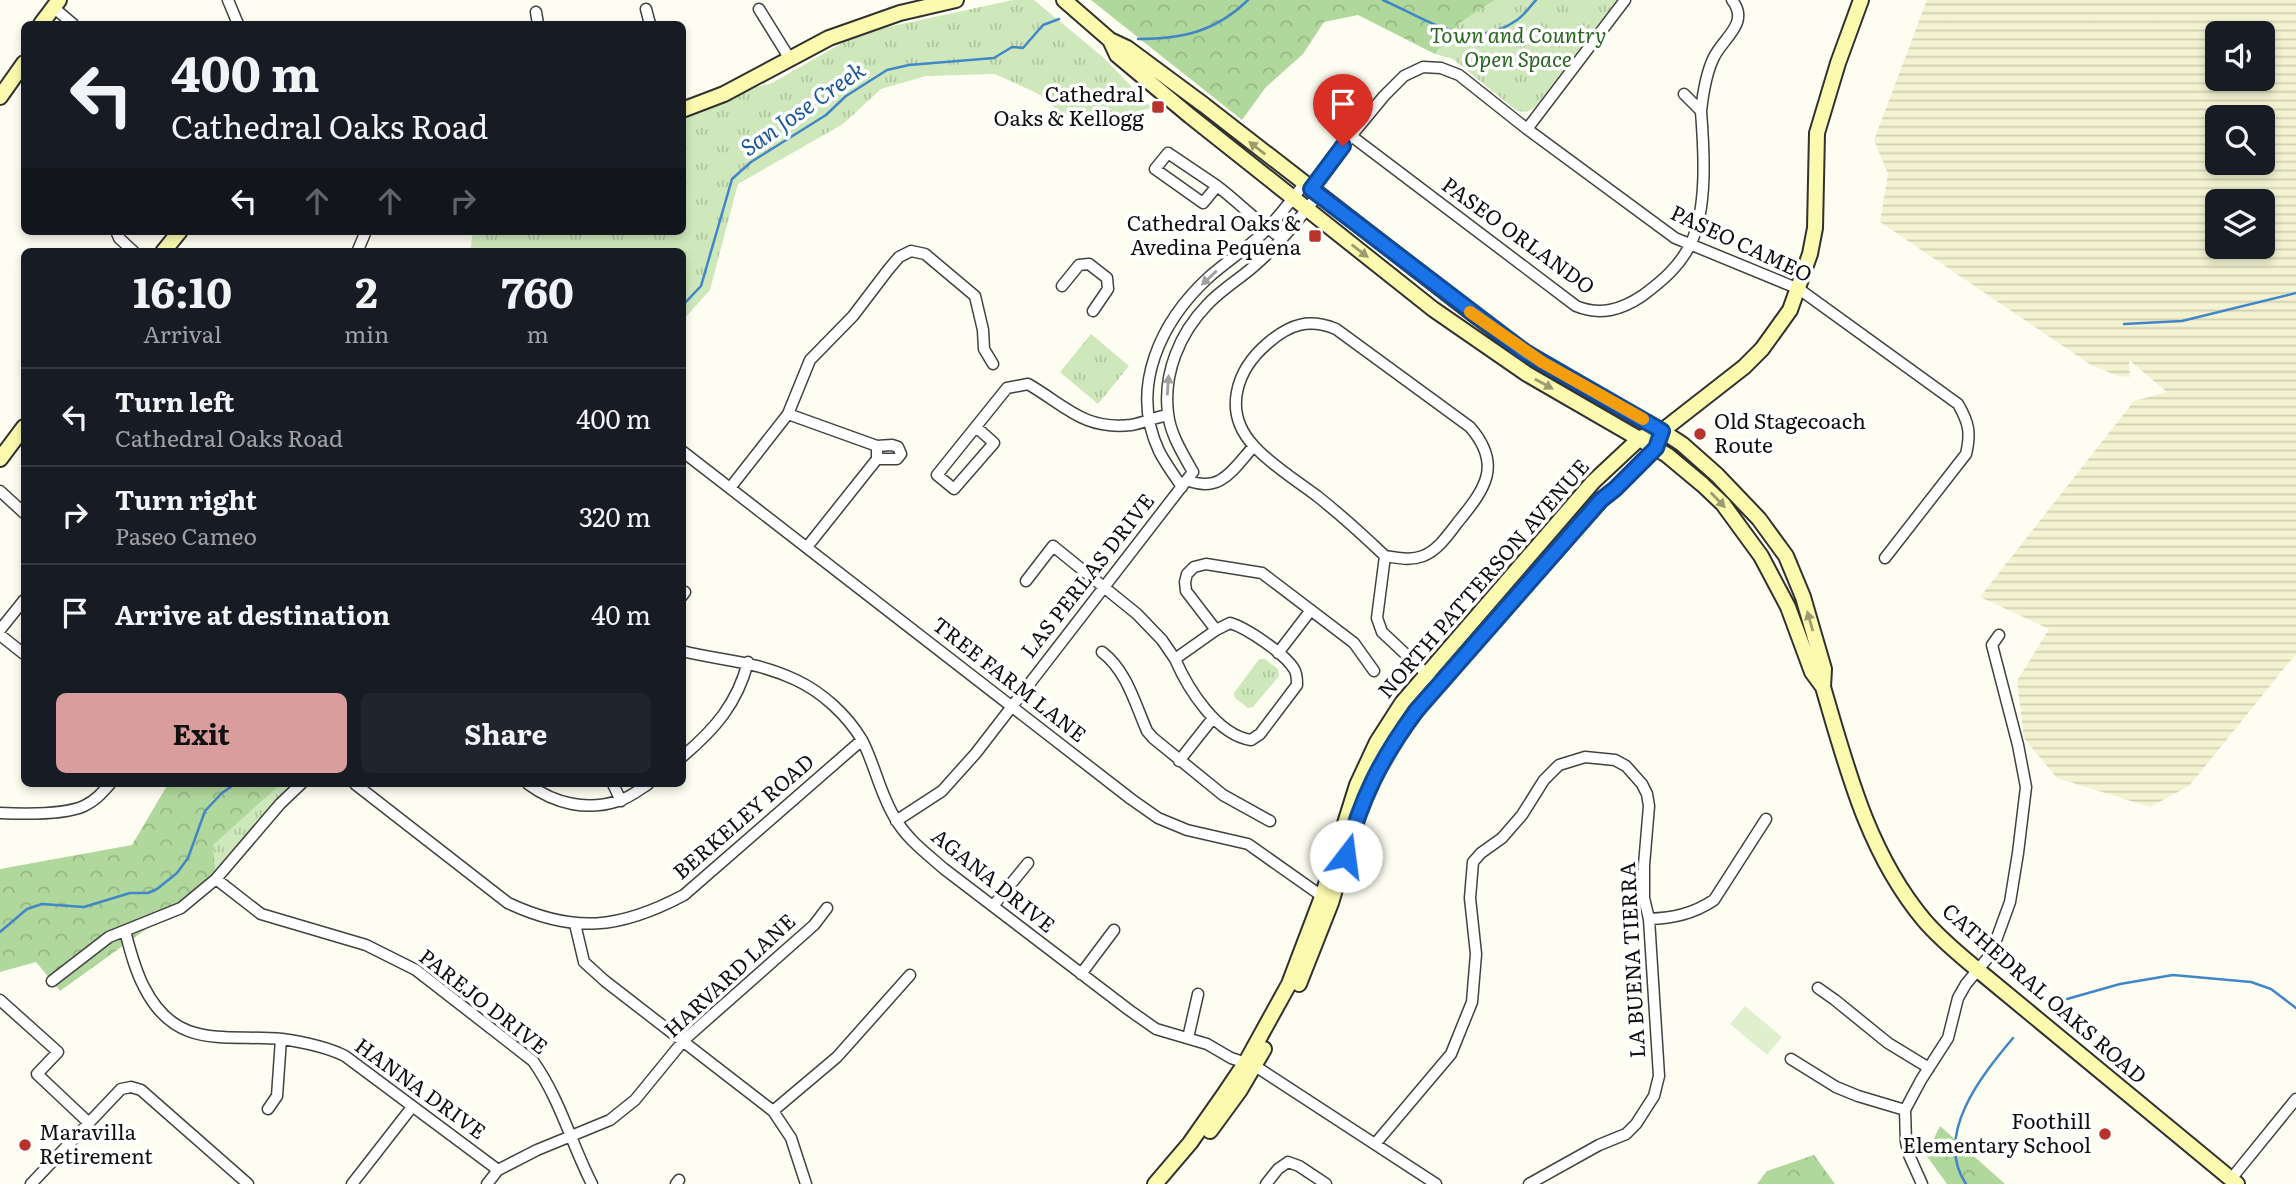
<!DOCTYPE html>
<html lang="en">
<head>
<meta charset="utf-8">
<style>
  :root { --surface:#171b24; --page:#20242c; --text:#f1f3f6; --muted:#9ea1a6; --line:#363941; --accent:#d89d9c }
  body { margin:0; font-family:Literata,serif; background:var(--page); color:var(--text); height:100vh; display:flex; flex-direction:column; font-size:26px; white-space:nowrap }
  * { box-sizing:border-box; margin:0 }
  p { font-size:23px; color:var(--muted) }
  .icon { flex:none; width:38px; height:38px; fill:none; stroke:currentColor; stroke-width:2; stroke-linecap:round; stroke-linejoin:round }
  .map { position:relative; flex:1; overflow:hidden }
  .drawer { position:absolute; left:21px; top:248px; width:665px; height:539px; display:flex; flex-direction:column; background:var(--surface); border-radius:10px; box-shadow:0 4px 10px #0003 }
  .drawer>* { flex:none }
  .guide { position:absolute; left:21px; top:21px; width:665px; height:214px; border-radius:10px; box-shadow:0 4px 10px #0003; background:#171b24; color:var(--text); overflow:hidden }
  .fabs { position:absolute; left:2205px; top:21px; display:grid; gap:14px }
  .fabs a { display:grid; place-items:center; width:70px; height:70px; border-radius:10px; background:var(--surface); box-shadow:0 4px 10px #0003; font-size:35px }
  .pin { position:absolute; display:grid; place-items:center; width:60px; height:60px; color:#fff; margin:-72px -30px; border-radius:50% 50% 50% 0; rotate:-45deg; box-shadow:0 0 7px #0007 }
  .pin .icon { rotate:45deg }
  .me { position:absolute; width:77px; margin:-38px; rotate:15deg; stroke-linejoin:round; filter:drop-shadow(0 0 5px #0008) }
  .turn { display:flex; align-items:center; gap:24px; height:147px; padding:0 35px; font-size:32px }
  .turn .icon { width:91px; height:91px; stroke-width:2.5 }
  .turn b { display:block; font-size:49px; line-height:60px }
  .lanes { display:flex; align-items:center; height:66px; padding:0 35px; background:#0003; justify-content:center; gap:35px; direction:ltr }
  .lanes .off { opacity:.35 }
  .eta { display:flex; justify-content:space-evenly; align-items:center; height:119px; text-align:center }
  .eta b { font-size:42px; font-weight:700; line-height:49px }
  .action { display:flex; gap:14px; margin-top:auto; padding:14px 35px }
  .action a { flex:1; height:80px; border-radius:10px; background:var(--accent); color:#111; font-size:28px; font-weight:700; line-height:80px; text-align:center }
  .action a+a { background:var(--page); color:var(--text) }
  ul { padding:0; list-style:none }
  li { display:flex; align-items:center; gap:21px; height:98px; padding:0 35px; border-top:2px solid var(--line) }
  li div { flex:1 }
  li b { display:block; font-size:26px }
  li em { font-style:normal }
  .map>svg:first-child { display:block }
</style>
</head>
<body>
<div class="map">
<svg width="2296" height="1184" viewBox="0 0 2296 1184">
  <defs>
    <pattern id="farmland-rules" width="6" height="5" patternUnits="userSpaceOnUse" patternTransform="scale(1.75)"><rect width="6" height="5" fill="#f3f3d2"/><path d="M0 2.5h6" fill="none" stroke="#cfcfb3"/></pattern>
    <pattern id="grass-tufts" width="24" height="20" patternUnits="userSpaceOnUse" patternTransform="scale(1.75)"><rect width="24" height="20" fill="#cee8bc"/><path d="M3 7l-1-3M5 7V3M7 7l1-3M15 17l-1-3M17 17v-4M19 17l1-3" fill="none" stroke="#b0c6a0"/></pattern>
    <pattern id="forest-crowns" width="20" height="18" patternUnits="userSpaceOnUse" patternTransform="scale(1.75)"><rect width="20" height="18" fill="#b1d89c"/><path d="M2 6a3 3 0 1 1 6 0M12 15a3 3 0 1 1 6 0" fill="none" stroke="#97b885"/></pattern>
  </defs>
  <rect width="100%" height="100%" fill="#fefdf1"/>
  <path fill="url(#farmland-rules)" fill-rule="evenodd" d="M1927,0h369v654l-107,132 -39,21 -93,-29 -33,-40 -7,-57 32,-52 -69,-32 154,-196 33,-9 -38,-32 1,17 -12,-1 -27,-11 -211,-143 8,-48 -14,-34zM2217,33h46v46h-46zM2217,117h46v46h-46zM2217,201h46v46h-46z"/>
  <path fill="url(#grass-tufts)" d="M1013,0h21l70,58 48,50 -51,12 -41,-6 -19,-19 -46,-21 -69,2 -45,13 -38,35 -105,60 -28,106 -27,30 -1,-68h-212l3,-21h209l1,-121 41,-16 46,-10 90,-51z
    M1495,0h122l-82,107 -8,5 -10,-1 -64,-52 -18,-5 23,-30z
    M1091,334l38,32 -31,38 -38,-32z
    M1259,659h6l13,10 1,7 -26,31 -5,1 -13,-10 -1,-5z
    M281,784h20l-85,95 -3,-34z"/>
  <path fill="url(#forest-crowns)" d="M1091,0h404l-37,24 -23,30 -77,-39 -34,7 -21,32 -37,33 -24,33z
    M168,784h113l-68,61 3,34 -156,112 -24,-29 -36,10v-103l132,-24z
    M1940,1126l65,58h-58l-21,-29z
    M1814,1155l21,29h-78l10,-13z"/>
  <path fill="#e0efcd" d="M1745,1006l37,31 -15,18 -37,-31z"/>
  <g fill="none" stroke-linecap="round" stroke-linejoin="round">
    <path stroke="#4286c7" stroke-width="2.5" d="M1383,0c43,19 88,53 134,20 8,-5 13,-14 19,-20
      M1138,39c44,0 77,-7 110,-39
      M682,306l19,-20 31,-107 19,-17 75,-47 20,-19 41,-26 22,-5 85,-7 18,-11 11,1 20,-23 16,-6
      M2124,324l58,-3 114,-28
      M0,932l27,-23 15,-5 42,3 46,-14h18l9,-4 20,-16 11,-15 17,-47 17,-18 13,-9
      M2067,999l53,-15 53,-9 78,7 20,7 25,19
      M1966,1184c-33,-49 16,-109 47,-146"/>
    <defs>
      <path id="street" d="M228,0l10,24
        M53,7l20,17
        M646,9l4,15
        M759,9l31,50
        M536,12l2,12
        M1701,111c2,-18 5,-38 13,-54 10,-20 36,-34 18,-57
        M1321,113l255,193c24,10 45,4 66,-10 19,-14 37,-29 48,-51 18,-35 14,-95 11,-134l-17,-17
        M1527,129l98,-129
        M1217,186l-49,-33 -13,16 48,34 14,-17c23,17 41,38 65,52
        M1312,189l39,-53 33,-40 20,-20 19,-9 18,1 18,7 68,54 148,109 124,51 159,115c11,19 13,29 8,50l-81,104
        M116,231l3,7 15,14
        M361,252l-3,-2 8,-19
        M1062,286l17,-21 10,-1 18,14 1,11 -15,22
        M788,414l89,32v13l-70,88
        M976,427l18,16 -40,46 -17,-14 70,-87 21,-4c38,22 55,46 103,41 12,-2 25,-8 37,-10
        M877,446l15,-1 6,2 3,7 -4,5h-20
        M682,451l449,348 27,19 29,12 61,14 78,55
        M1187,480c34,14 46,-11 67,-34
        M1182,487c-8,-12 -17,-24 -23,-36 -30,-64 2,-130 50,-174 17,-15 37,-28 54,-44 15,-15 28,-32 41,-49
        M730,488l58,-74 22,-54 43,-44 35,-46 11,-13 12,-6 14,3 50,42 8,34 1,19 9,15
        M0,491l24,22
        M1385,556c14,2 25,5 38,0 15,-6 25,-21 35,-34 27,-33 45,-57 12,-95l-134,-98c-27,-11 -46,-5 -68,14 -32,27 -46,69 -14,103 16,18 43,35 63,50 24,19 46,39 68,60l-8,62 5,14 48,45
        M1026,581l27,-35 84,68 25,26 13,19
        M682,596l3,-4
        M1230,623c17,5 55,31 64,46 3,4 3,11 3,16l-37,49 -9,6c-34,-5 -63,-51 -76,-81l41,-29z
        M0,630l24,-30
        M1216,630l-30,-39 -1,-9 2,-8 7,-7 12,-3 56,9 92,70 20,28
        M0,635l24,19
        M682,651c41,10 74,10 114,29 26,12 51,35 66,60 13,25 18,54 33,78 11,20 31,35 48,50l186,142 27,19 51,15 24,14 24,8 181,118
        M1102,652c25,19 33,52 45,79l6,7 70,57 47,26
        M1278,653l33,-43
        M682,757c33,-28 55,-53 66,-95
        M1179,761l34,-43
        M355,784l153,119c66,31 112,26 176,-8l178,-155
        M528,784c27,20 59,27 90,17 11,-3 21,-11 30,-17
        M613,784l8,17
        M0,813c22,1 64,2 84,-7 11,-5 18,-13 26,-22
        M896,821l46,-30 34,-38 217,-281c-10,-18 -23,-38 -25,-59 -5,-40 12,-80 39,-108 14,-15 31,-25 46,-38 25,-21 45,-47 65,-72
        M216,879l45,35 105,31 50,25 117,91c27,38 38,82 59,123
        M993,906l35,-43
        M1649,919c24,-1 44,-5 65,-19l52,-81
        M575,924l9,38 21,19 168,130 18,27 15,46
        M125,931c5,19 10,39 19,56 32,64 81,47 138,52 21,3 43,7 63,17l153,114
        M1081,974l33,-44
        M52,981l57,-44 72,-29 35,-29 64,-75 21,-20
        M1818,988l17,12 53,43 41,25
        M0,1000l58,52 -21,22 52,49
        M1188,1038l10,-44
        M1791,1059l45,28 22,9 47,14
        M268,1109l9,-13 4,-57
        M773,1111l64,-54 73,-82
        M1375,1144l76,-90 21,-52 4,-48 -6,-56 3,-36 8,-9 21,-15 20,-23 22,-35 15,-15 26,-8 30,3 11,6 16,18 5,10 2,12 -5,59v33l5,21 10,157 -5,20 -18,28 -10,10 -27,11 -70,39
        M2231,1179l65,-80
        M31,1184l90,-95 10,-2 10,3 107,94
        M352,1184l60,-77
        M487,1184l11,-14 39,-20 73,-30 25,-20 49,-60 130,-115 13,-17
        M676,1184l3,-4
        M1266,1184l12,-15 10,-7 11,4 27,18
        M1922,1184l-13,-29 -3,-13 -1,-32 16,-30 27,-42 10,-40 8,-14 25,-30 19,-52 8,-49 8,-66 -8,-42 -26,-100 7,-10"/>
      <path id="secondary" d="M1064,0l46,40 17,8 77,57 268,208 53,39 34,21 103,58 20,13 35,31 42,44 27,37 17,41 21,72 -1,18
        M41,24l18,-24
        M1110,40l7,15 73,61 243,193 94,65 140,81 36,30 20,19 38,52 27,51 24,65 11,15c24,82 45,166 101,233 16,19 36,35 55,51l258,213
        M0,97l24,-34
        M682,110l42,-16 105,-56 71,-25 56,-13
        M163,252l17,-21
        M0,459l24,-32
        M1299,984l32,-81 25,-84 17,-43 22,-37 33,-44 173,-195 14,-11 41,-41 2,-6
        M1210,1131l30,-41 24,-41
        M1155,1184l35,-41 33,-47 23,-34 43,-78 33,-87 35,-112 20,-43 25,-39 191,-221 47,-44 22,-7 82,-64 18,-18 28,-39 20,-56 5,-26 2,-95 21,-70 23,-63"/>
    </defs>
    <use href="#street" stroke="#424242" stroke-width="13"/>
    <use href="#secondary" stroke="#313131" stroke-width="18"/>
    <use href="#street" stroke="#fff" stroke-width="10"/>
    <use href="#secondary" stroke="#fbfaaf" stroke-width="14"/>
  </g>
  <defs><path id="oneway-solid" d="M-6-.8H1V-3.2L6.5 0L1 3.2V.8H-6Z" transform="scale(1.75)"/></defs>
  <g fill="#9d9c6f">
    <use href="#oneway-solid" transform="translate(1257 148) rotate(-142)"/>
    <use href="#oneway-solid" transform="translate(1360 251) rotate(38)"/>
    <use href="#oneway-solid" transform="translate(1544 384) rotate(29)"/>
    <use href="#oneway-solid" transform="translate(1718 500) rotate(46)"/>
    <use href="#oneway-solid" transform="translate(1810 621) rotate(-106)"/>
  </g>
  <g fill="#9f9f9f">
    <use href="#oneway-solid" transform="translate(1209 278) rotate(137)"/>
    <use href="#oneway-solid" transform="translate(1168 385) rotate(-86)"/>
  </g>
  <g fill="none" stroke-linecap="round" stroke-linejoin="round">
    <defs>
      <path id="route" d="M1343,146l-32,43 214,163 137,79 -6,17 -41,41 -14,11 -185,211c-35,48 -55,87 -70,145"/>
    </defs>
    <use href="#route" stroke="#114b97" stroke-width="18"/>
    <use href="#route" stroke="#1a73e8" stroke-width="12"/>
    <path stroke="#f59e0b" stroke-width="12" d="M1470,312l72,50 101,57"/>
  </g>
  <g fill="#b9332d" stroke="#fff" stroke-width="2.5">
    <rect x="1151" y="100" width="14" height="14" rx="3.5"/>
    <rect x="1308" y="229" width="14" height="14" rx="3.5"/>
    <circle cx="1700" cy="434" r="7"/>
    <circle cx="2105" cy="1134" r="7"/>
    <circle cx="25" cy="1145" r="7"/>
  </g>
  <g text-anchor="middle" stroke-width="7" stroke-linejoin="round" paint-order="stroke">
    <g font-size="21" font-style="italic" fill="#296421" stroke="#fff">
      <text x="1518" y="43">Town and Country<tspan x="1518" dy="24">Open Space</tspan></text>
    </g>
    <g font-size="21" fill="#0f0f0f" stroke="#fff" text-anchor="end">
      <text x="1144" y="102">Cathedral<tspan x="1144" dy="24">Oaks &amp; Kellogg</tspan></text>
      <text x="1301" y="231">Cathedral Oaks &amp;<tspan x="1301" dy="24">Avedina Pequena</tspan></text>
      <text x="1714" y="429" text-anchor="start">Old Stagecoach<tspan x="1714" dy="24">Route</tspan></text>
      <text x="2091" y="1129">Foothill<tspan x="2091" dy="24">Elementary School</tspan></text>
      <text x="39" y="1140" text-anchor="start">Maravilla<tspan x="39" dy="24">Retirement</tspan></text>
    </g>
    <g font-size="21" fill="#0f0f0f" stroke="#fff">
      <text transform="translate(1518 236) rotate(36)" y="7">PASEO ORLANDO</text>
      <text transform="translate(1741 244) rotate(25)" y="7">PASEO CAMEO</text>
      <text transform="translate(1088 576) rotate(-52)" y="7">LAS PERLAS DRIVE</text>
      <text transform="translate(1484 579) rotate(-49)" y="7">NORTH PATTERSON AVENUE</text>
      <text transform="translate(1009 680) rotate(38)" y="7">TREE FARM LANE</text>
      <text transform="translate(744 817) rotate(-41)" y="7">BERKELEY ROAD</text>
      <text transform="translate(993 881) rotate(39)" y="7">AGANA DRIVE</text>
      <text transform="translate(1633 960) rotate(-93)" y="7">LA BUENA TIERRA</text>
      <text transform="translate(730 976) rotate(-43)" y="7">HARVARD LANE</text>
      <text transform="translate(2044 994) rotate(41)" y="7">CATHEDRAL OAKS ROAD</text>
      <text transform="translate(483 1002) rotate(38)" y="7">PAREJO DRIVE</text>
      <text transform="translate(420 1089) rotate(36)" y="7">HANNA DRIVE</text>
    </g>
    <g font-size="23" font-style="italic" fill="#1d589b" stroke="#fff">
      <text transform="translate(803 109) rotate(-35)" y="8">San Jose Creek</text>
    </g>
  </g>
</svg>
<div class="fabs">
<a><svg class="icon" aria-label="sound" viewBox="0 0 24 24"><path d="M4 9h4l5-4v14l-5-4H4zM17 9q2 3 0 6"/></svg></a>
<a><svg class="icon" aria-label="search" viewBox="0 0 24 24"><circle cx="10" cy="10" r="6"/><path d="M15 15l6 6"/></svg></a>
<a><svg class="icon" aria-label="layers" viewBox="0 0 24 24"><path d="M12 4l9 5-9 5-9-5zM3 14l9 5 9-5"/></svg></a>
</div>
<div class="pin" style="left:1343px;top:146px;background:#d93025"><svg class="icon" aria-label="arrive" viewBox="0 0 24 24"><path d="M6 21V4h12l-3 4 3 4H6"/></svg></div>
<svg class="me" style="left:1346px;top:856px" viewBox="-20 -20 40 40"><circle r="19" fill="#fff"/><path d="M0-13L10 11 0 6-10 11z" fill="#1a73e8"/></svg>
<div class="guide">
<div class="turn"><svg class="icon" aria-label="left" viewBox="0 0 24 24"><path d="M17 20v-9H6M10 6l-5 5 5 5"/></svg><div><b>400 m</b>Cathedral Oaks Road</div></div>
<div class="lanes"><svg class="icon" aria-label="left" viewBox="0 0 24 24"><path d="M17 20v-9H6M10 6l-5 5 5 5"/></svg><svg class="icon off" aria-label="ahead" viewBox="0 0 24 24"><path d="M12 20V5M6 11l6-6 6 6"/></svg><svg class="icon off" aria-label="ahead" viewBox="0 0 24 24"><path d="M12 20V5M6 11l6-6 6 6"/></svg><svg class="icon off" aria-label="right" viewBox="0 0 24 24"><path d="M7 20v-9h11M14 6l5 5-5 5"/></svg></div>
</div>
<section class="drawer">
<div class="eta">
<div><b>16:10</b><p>Arrival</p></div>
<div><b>2</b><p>min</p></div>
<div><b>760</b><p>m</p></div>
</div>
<ul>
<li><svg class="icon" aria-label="left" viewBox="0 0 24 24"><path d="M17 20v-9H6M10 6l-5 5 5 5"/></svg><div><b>Turn left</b><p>Cathedral Oaks Road</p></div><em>400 m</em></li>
<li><svg class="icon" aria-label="right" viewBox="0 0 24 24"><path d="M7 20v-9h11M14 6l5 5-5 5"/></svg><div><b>Turn right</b><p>Paseo Cameo</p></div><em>320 m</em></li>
<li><svg class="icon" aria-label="arrive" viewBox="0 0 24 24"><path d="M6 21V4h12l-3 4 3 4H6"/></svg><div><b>Arrive at destination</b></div><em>40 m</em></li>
</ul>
<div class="action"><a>Exit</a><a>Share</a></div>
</section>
</div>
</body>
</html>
